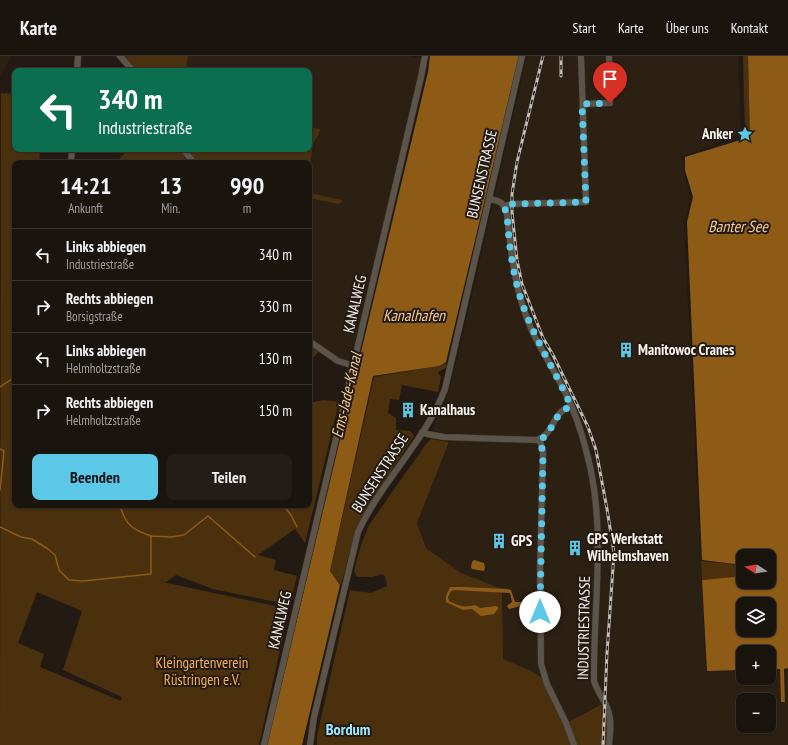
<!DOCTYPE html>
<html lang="de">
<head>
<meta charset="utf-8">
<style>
  :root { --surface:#1a140e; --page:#231d17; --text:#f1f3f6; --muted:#9f9e9e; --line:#38332e; --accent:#5ac8e6 }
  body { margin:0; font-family:"PT Sans Narrow",sans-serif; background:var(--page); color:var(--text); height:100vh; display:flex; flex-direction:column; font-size:15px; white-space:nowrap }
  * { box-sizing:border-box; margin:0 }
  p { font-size:13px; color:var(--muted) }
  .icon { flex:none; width:22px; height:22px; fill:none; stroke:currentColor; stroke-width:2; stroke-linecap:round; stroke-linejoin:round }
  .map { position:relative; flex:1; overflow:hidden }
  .panel { position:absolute; left:12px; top:104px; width:300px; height:348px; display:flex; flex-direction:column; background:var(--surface); border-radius:8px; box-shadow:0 1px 3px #0004,0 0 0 1px var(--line) }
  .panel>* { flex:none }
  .guide { position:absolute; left:12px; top:12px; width:300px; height:84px; border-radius:8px; box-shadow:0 1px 3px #0004,0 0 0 1px var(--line); background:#0b6e4f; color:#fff; overflow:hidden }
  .needle { width:26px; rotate:282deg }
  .tools { position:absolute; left:736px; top:493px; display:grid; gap:8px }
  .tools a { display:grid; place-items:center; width:40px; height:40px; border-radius:8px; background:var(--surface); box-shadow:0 1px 3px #0004,0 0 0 1px var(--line); font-size:20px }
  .pin { position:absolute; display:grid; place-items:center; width:34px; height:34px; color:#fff; margin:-41px -17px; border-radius:50% 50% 50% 0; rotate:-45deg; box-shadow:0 0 4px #0007 }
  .pin .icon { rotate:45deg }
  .me { position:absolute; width:44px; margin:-22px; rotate:0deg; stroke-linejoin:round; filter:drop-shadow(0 0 3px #0008) }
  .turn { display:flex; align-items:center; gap:14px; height:84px; padding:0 20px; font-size:18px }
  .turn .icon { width:52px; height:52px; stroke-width:2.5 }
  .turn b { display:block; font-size:28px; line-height:34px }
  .eta { display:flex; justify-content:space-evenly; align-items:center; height:68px; text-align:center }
  .eta b { font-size:24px; font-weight:700; line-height:28px }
  .cta { display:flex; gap:8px; margin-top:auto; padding:8px 20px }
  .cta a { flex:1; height:46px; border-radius:8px; background:var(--accent); color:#111; font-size:16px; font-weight:700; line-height:46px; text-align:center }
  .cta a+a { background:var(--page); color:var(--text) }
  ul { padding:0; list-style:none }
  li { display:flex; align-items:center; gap:12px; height:52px; padding:0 20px; border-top:1px solid var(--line) }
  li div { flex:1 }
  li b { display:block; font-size:15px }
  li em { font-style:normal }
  header { display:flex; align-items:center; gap:24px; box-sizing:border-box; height:56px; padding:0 20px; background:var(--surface); border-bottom:1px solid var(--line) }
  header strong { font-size:19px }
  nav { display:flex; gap:22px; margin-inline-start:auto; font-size:14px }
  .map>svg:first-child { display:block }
</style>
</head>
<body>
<header>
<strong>Karte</strong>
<nav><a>Start</a><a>Karte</a><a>Über uns</a><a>Kontakt</a></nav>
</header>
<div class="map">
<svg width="788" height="689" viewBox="0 0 788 689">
  <rect width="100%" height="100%" fill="#231b13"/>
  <path fill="#2c2013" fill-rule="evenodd" d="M0,0h11l-11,21z
    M121,0h288l13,2 -22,102 -49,196 -3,4 -6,-1 -33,-22v-174h-110l110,-14v-78h-174z
    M527,0h211l3,78 -60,23 9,41 -6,25 22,449 37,-1v7h26v-8h10l3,32h4l-1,-33h3v76h-183l1,-44 -41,22 -26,-47 -36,-17 -1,-69 -41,-17 -34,-25 -10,-25 36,-89 -19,-3v-6l12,-25 14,-52zM743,644h26v26h-26z"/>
  <path fill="#4b300e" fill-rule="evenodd" d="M121,0h67l-2,15h-51z
    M743,0h5l2,74h-5z
    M1,37l14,1v55h25l-1,14h-24v342h294v-102l15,-3 15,2 -34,141 -10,-14 -37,26 18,5 -2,10 23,6 -7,29 -77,-16 -37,-14 -10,7 -8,-1 131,28 -30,136h-259zM37,536l45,19 -19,59 59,27 -1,4 -81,-34 4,-13 -26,-11z
    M309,71l11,2 -1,5 -6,9 -4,29v-9h-110l-15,-14h125z
    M129,93h51l8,14h-73z
    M309,137l33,7v2l-3,2 -30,-6z
    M309,290l9,6 -9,11z
    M446,307l1,4 -9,5 3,5 -3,15 -36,-7 -3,15 -9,-1 -2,14 8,5v12l14,1 4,5 -48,73 -10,20 -15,56 -11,-14 44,-194 65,-11z
    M431,383l18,3 -32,81 9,25 35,25 41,16 1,70c10,5 27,10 36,17 15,10 28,52 32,69h-254v-9l33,-146 21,3 16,-7 -2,-10 -3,-2 -9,3h-16l-3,-6 7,-26 8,-20 57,-81z
    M701,505l42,4v11l-41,4z
    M604,647l4,10 -2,32h-31l-7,-23z"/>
  <path fill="#8d5b16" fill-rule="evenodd" d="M430,0h89l-73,306 -7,4 -66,10 -43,195 10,14 -38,160h-35l161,-673z
    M748,0h40v612l-4,1 1,33h-4l-1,-33 -11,1v-18h-26v18l-36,1 -5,-91 41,-4v6h26v-26h-26v9l-41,-5 -15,-338 6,-25 -8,-27v-13l65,-20zM743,548h26v26h-26z
    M474,504l10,3 1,4 -1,4 -12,-2 -1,-2 1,-5z
    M450,531h12l45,2 4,1 4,12h6v4l-12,3 -2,-3 5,-4 -2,-9 -56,-3 -3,1 -3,6 1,4c10,5 15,7 26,4l5,3 16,-2 2,1v2l-4,5 -13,2 -9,-7 -9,1 -17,-8v-6z"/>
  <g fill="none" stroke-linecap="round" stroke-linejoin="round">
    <path stroke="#8d5b16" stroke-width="1.5" d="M0,331l15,-10
      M0,393l4,2 -4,39
      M13,399l2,1
      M120,449c5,20 13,25 31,31
      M283,449l8,10 6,12
      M0,471l21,10 11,2 16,10 7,6 4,15 10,10 14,1 68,-7v-38l20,1 13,-2 24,-19 47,41"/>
    <defs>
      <path id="minor" d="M120,0l13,15
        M77,15l1,-15
        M583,48l27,-1 -1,-47
        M183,93l11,14
        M71,107l1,-14
        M489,143c13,2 15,4 18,16 4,41 9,81 26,118 10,20 22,39 32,59 10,20 17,41 22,62 20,74 6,152 7,227 3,10 10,18 14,29 4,10 2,24 1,35
        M504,150l8,-2 74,-2 -5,-146
        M309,285l29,20 16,5
        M422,376l5,2 17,3 92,3c13,-2 16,-18 24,-27 3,-4 7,-5 11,-7
        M540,384l3,13 -3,116 1,95 6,20 19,39 8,22
        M264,689l157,-668 4,-21
        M310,689l4,-28 44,-185c23,-50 68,-92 87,-143l77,-333"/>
    </defs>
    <use href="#minor" stroke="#3b3631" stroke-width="7"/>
    <use href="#minor" stroke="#5c5349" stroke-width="6"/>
    <defs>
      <path id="rail" d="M543,0l-26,106 -5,32v18l5,48 5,24 21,54 10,17 35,72 8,23 11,59 7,44 -7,100 -4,92
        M561,0v20"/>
    </defs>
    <use href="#rail" stroke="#c2bcb6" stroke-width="3"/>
    <use href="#rail" stroke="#231b13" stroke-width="1.5" stroke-dasharray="4.5" stroke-linecap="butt"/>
  </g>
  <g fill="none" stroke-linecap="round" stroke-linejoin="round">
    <path stroke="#5ac8e6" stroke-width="7" stroke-dasharray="0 12.6" d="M540,556l3,-159 -3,-13c15,-9 11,-25 31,-34 -17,-38 -40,-72 -52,-113 -5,-18 -8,-36 -10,-54 -1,-11 -1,-23 -5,-33l8,-2 74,-2 -4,-98 28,-1"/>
  </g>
  <defs>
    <symbol id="sight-bare" viewBox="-9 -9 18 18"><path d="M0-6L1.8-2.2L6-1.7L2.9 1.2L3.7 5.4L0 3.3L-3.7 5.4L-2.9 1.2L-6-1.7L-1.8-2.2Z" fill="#5ac8e6" stroke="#231b13" stroke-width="2.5" paint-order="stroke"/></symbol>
    <symbol id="building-bare" viewBox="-9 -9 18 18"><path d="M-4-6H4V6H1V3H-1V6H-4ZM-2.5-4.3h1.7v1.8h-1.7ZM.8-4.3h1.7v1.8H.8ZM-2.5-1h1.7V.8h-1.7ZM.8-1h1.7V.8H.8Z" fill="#5ac8e6" stroke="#231b13" stroke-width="2.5" paint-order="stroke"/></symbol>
  </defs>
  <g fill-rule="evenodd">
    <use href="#sight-bare" x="734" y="67" width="22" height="22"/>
    <use href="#building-bare" x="615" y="283" width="22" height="22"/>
    <use href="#building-bare" x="397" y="343" width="22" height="22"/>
    <use href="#building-bare" x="488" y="474" width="22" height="22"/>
    <use href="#building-bare" x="564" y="481" width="22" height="22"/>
  </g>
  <g text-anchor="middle" stroke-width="4" stroke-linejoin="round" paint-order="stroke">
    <g font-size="15" font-weight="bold" fill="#f9f4ee" stroke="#231b13" text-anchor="start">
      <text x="733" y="83" text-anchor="end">Anker</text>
      <text x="638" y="299">Manitowoc Cranes</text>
      <text x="420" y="359">Kanalhaus</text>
      <text x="587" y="488">GPS Werkstatt<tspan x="587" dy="17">Wilhelmshaven</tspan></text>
      <text x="511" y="490">GPS</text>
    </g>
    <g font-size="15" fill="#f9f4ee" stroke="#231b13">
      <text transform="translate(482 118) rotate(-77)" y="5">BUNSENSTRASSE</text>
      <text transform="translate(355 248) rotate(-77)" y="5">KANALWEG</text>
      <text transform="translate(380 417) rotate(-57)" y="5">BUNSENSTRASSE</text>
      <text transform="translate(280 564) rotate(-77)" y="5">KANALWEG</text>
      <text transform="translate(584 572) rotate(-89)" y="5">INDUSTRIESTRASSE</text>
    </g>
    <g font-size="15" fill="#f7af58" stroke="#231b13">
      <text x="202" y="612">Kleingartenverein<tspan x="202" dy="17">Rüstringen e.V.</tspan></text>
    </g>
    <g font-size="16" font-style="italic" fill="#f6ca9a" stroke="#231b13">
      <text x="738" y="176">Banter See</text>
      <text x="414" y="265">Kanalhafen</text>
      <text transform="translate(346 339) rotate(-77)" y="6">Ems-Jade-Kanal</text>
    </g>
    <g font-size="16" font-weight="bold" fill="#9de8ff" stroke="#231b13">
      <text x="348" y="679">Bordum</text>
    </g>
  </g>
</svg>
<div class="tools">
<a><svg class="needle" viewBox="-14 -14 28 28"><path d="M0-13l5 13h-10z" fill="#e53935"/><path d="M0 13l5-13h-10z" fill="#9f9e9e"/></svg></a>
<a><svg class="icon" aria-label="layers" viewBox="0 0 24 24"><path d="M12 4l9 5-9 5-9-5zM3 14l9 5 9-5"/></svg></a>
<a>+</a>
<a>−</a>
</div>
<div class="pin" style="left:610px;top:47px;background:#d93025"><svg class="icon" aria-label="arrive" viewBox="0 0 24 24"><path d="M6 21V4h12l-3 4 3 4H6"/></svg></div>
<svg class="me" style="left:540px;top:556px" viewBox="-20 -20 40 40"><circle r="19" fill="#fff"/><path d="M0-13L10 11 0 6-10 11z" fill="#5ac8e6"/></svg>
<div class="guide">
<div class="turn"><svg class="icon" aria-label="left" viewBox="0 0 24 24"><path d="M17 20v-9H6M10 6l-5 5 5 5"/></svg><div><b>340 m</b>Industriestraße</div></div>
</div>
<section class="panel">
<div class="eta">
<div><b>14:21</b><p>Ankunft</p></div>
<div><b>13</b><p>Min.</p></div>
<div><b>990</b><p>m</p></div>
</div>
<ul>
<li><svg class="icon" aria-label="left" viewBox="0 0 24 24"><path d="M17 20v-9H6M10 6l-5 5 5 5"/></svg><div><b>Links abbiegen</b><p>Industriestraße</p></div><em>340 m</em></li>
<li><svg class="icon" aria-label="right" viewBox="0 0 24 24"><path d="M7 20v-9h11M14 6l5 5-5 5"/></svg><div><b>Rechts abbiegen</b><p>Borsigstraße</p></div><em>330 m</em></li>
<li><svg class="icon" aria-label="left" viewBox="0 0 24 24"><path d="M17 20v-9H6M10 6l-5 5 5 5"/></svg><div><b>Links abbiegen</b><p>Helmholtzstraße</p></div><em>130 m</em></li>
<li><svg class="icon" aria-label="right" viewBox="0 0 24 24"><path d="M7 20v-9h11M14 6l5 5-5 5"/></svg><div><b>Rechts abbiegen</b><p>Helmholtzstraße</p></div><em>150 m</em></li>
</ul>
<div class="cta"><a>Beenden</a><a>Teilen</a></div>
</section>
</div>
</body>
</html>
